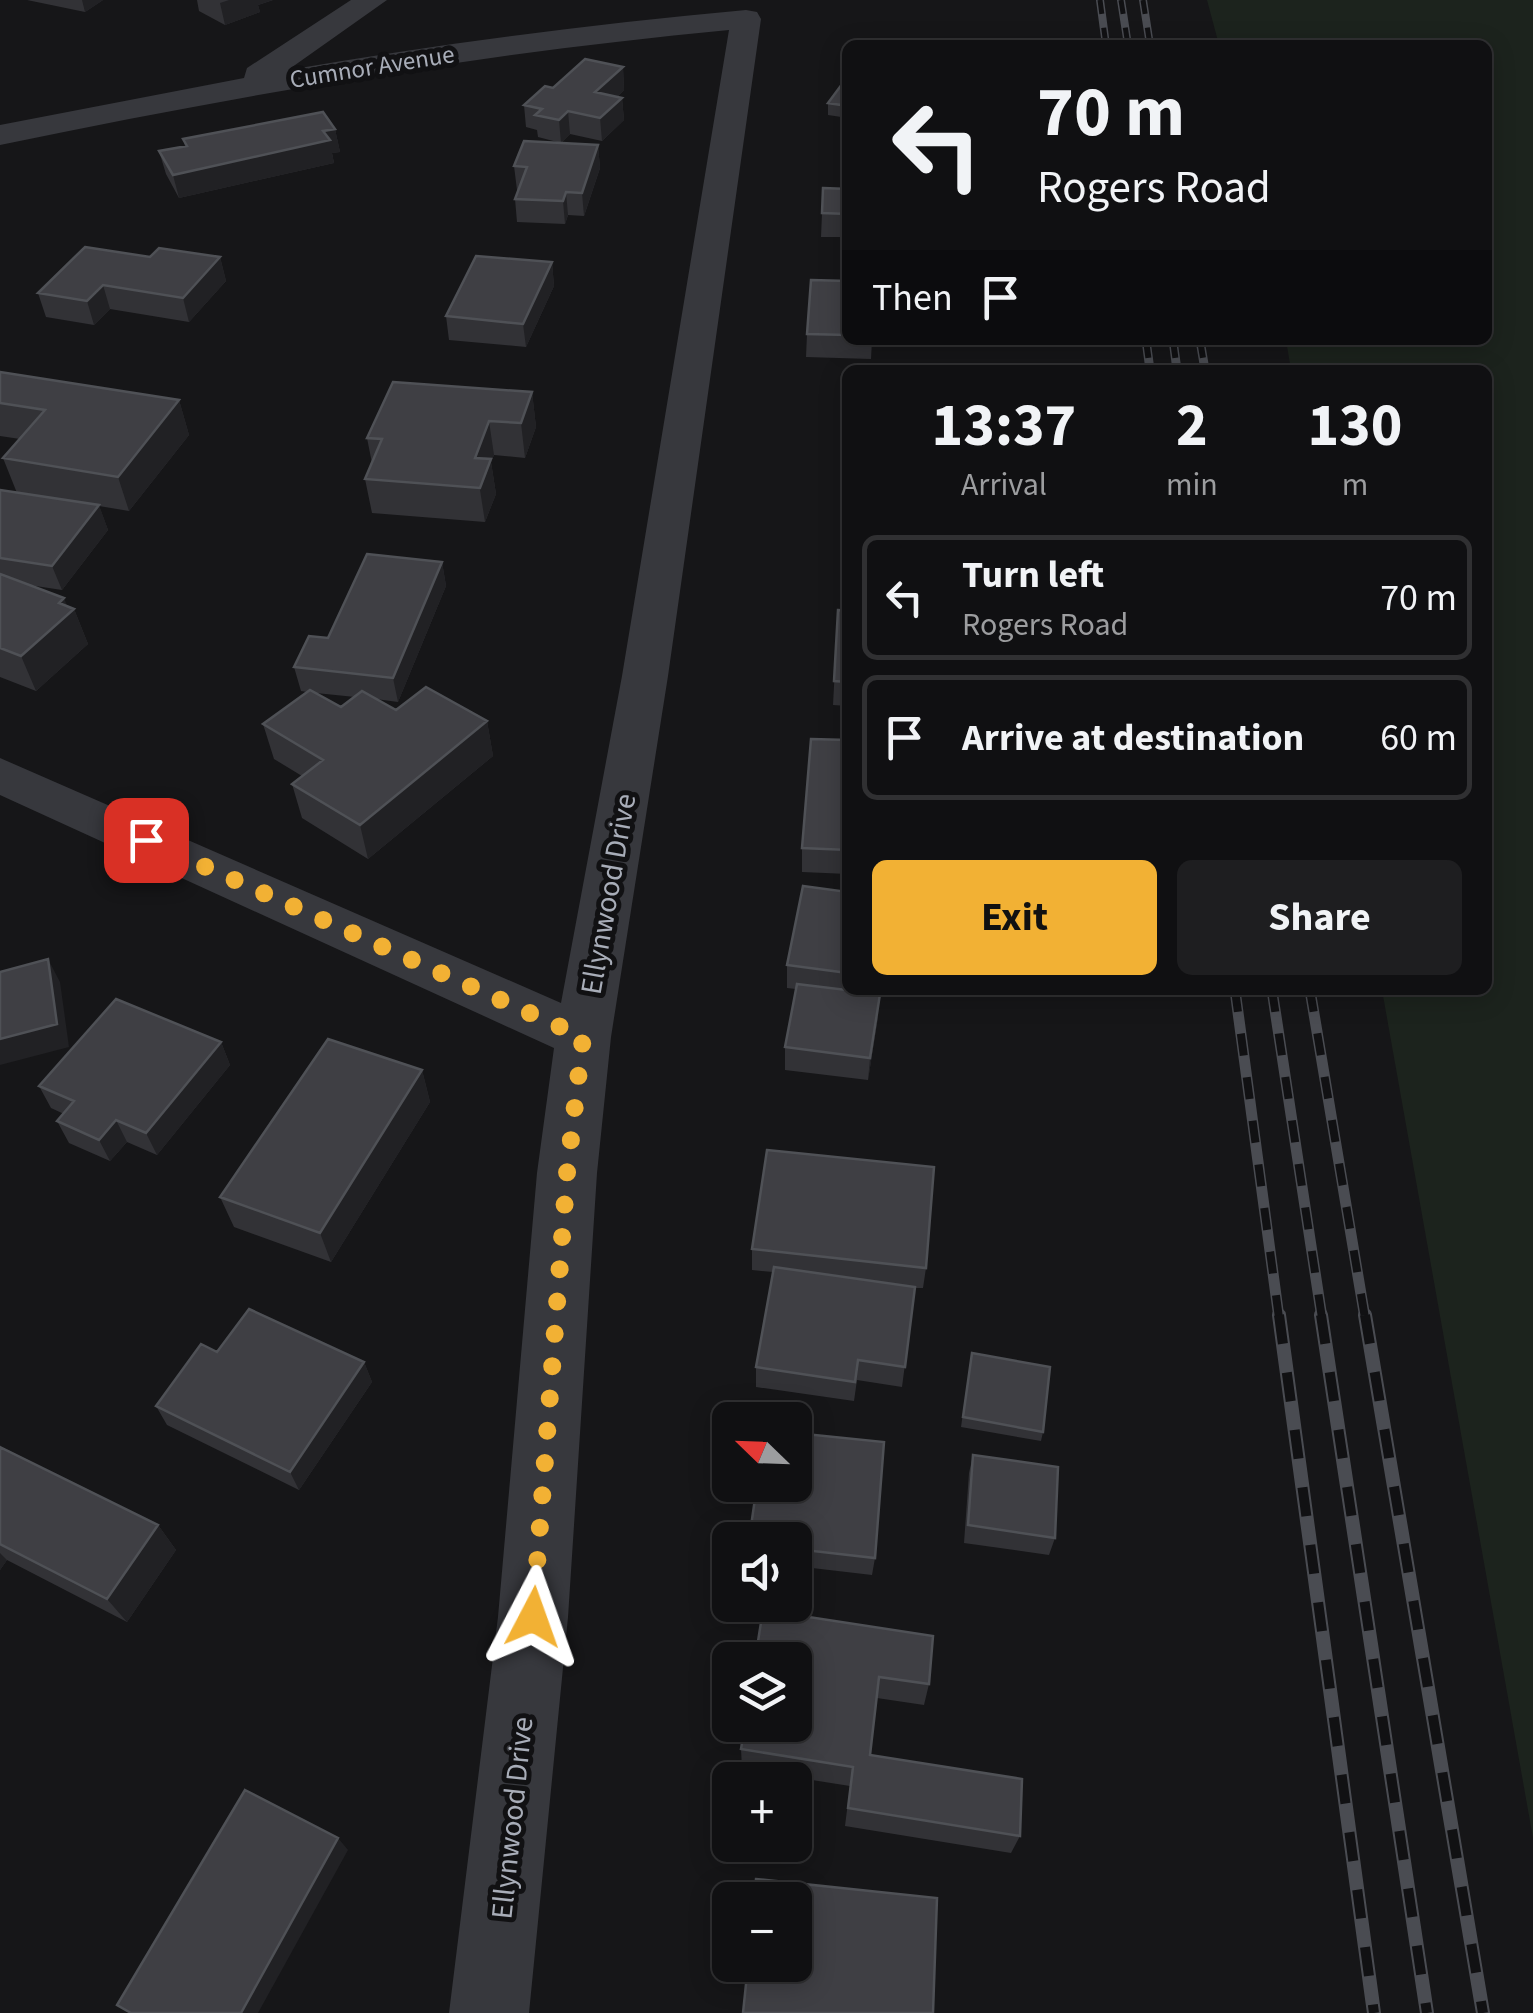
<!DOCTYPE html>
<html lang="en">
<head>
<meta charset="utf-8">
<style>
  :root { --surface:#101012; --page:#1e1e20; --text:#f1f3f6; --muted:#9c9d9f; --line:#303032; --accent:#f2b134 }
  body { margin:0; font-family:"Source Sans 3",sans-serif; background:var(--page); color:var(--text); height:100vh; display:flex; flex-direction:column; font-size:38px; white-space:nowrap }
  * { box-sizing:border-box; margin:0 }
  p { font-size:32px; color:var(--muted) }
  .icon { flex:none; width:55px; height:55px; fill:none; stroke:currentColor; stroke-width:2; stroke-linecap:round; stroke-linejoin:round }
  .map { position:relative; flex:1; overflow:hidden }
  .sheet { position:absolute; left:842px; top:365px; width:650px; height:630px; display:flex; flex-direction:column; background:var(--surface); border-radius:15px; box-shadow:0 5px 25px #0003,0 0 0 2px var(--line) }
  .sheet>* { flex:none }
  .top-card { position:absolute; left:842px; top:40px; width:650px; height:305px; border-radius:15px; box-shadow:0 5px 25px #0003,0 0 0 2px var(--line); background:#101012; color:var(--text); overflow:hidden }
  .needle { width:65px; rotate:293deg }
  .tools { position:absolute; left:712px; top:1402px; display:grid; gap:20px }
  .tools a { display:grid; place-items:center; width:100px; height:100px; border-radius:15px; background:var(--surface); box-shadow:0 5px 25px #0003,0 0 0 2px var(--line); font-size:50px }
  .pin { position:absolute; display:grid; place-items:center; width:85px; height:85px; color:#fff; margin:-42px; border-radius:20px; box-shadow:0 5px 15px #0006 }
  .me { position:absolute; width:110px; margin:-55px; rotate:4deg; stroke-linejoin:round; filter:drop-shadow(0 0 8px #0008) }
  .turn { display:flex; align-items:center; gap:35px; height:210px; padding:0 30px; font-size:45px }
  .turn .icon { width:130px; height:130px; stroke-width:2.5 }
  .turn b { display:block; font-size:70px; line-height:85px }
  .then { display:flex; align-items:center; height:95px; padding:0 30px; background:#0003; gap:20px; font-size:38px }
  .eta { display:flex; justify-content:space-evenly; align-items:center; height:170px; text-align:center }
  .eta b { font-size:60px; font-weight:700; line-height:70px }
  .action { display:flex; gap:20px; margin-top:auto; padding:20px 30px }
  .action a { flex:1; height:115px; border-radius:15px; background:var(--accent); color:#111; font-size:40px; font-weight:700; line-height:115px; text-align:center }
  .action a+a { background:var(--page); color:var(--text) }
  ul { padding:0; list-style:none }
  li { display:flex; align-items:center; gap:30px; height:125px; margin:0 20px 15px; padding:0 10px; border:5px solid var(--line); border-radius:15px }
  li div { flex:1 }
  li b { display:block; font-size:38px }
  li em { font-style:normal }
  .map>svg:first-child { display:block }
</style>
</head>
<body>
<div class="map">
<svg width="1533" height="2013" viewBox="0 0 1533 2013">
  <rect width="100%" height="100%" fill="#161618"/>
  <path fill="#1c231d" d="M1207,0h326v1838l-151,-848h106v-620h-197l-5,-30h202v-295h-269z"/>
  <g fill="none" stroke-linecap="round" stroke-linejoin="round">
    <path fill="#37383d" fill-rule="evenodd" d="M351,0h36l-99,70c152,-26 304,-46 458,-60l11,2 4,7 -93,657 -57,361 -14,136 -29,444 -39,396h-80l49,-396 39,-444 17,-125 -554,-253v-37l561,245 61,-327 107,-646c-246,23 -488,65 -729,115v-20l244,-47 3,-10z"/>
    <defs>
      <path id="rail-far3" d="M1100,0l6,45
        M1121,0l7,45
        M1143,0l7,45"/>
      <path id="rail-far2" d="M1146,340l4,30
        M1173,340l4,30
        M1200,340l5,30"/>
      <path id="rail-far1" d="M1235,990l44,328
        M1272,990l50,328
        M1310,990l55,328"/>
      <path id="rail" d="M1279,1315l95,698
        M1321,1315l106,698
        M1365,1315l118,698"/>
    </defs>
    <use href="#rail-far3" stroke="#4a4c52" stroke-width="8"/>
    <use href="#rail-far2" stroke="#4a4c52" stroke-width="9"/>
    <use href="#rail-far1" stroke="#4a4c52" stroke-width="11"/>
    <use href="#rail" stroke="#4a4c52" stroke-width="14"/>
    <use href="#rail-far3" stroke="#111113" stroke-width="5" stroke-dasharray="14" stroke-linecap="butt"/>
    <use href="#rail-far2" stroke="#111113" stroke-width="6" stroke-dasharray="18" stroke-linecap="butt"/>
    <use href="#rail-far1" stroke="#111113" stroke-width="8" stroke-dasharray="22" stroke-linecap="butt"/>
    <use href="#rail" stroke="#111113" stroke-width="10" stroke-dasharray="29" stroke-linecap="butt"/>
  </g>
  <path fill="#323236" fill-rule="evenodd" d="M27,0h76l-18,12z
    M197,0h76l-15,5 2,7 -35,13 -26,-14z
    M623,67l1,23 -7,7 5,1 2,22 -22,21 -32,-7 -9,9 -23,-6 -1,-7 -11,-3 -2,-22 29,-17z
    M848,76v42l-20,-3v-12z
    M335,129l5,23 -8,1 2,10 -155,35 -13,-24 -7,-23 26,-5 -2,-7z
    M598,145l2,23 -16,48 -16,-1 -3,9 -48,-2 -2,-23 3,-9h-1l-3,-24z
    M848,189v48h-27l1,-24z
    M150,257h70l6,24 -37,41 -79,-13 -16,16 -48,-8 -8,-24z
    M552,262l2,24 -28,61 -77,-7 -3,-24z
    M848,281v59h24l-1,19 -65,-2 1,-23z
    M0,372l179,28 10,35 -60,76 -30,-5 9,24 -46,60 -33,-5 45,24 14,35 -52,47 -36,-14v-187l17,3 -14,-35 17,-19 -20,-3z
    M532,392l4,35 -11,31 -31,-3 -3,7 5,32 -11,28 -113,-9 -7,-34 7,-16 -5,-25z
    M442,562l4,24 -48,116 -22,-3 20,11 91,11 6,35 -125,103 -66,-41 -10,-34 10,-8 -28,-17 -11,-35 44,-32 -6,-1 -7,-24 34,-29zM316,693l39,4 -14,10z
    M838,610l10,1v95l-15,-1z
    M848,740v134l-46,-2v-24z
    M848,892v98h13l17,27 -10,63 -83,-10v-23l11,-58 -9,-1v-23z
    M221,1042l9,23 -73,90 -30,-13 -17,19 -41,-18 -12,-22 7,-7 -13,-6 -12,-22z
    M422,1070l8,32 -99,160 -97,-35 -14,-30z
    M752,1249l174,19 -3,20h-8l-13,99 -45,-7 -3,21 -98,-14v-20l17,-95 -21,-2z
    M217,1352l147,10 8,20 -73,108 -132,-65 -11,-19z
    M970,1363l73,69 -2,9 -80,-14z
    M0,1447l158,78 18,25 -49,72 -120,-62 -7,10z
    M973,1455l82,83 -6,17 -85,-12 5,-70z
    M795,1540l80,18 -3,17 -77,-9z
    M795,1660l134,24 -5,21 -47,-7 -7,57 150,81 -9,17 -166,-27 5,-40 -108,-17 -1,-20z"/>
  <path fill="#212124" d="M82,0h21l-18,12z
    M229,0h44l-15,5 2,7 -35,13 -5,-22z
    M623,67l1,23 -27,25 -2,-23z
    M622,98l2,22 -22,21 -2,-23z
    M568,111l2,23 -9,9 -2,-23z
    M335,129l5,23 -8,1 2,10 -155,35 -6,-23z
    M598,145l2,23 -16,48 -2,-23z
    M566,192l2,23 -3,9 -2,-23z
    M220,257l6,24 -37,41 -6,-24z
    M552,262l2,24 -28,61 -3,-23z
    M103,285l7,24 -16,16 -7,-24z
    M532,392l4,35 -11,31 -4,-35z
    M179,400l10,35 -60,76 -11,-34z
    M489,421l5,34 -3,7 5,32 -11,28 -10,-64z
    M99,505l9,25 -46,60 -10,-24z
    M442,562l4,24 -48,116 -5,-24z
    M64,598l6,15 4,-4 14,35 -52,47 -15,-35z
    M487,721l6,35 -125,103 -8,-34z
    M48,959l12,23 9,65 -69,18v-26z
    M880,994l-2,23 -10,63 2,-22z
    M221,1042l9,23 -73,90 -11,-22z
    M422,1070l8,32 -99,160 -11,-29z
    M116,1120l11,22 -17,19 -11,-21z
    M364,1362l8,20 -73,108 -9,-18z
    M158,1525l18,25 -49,72 -20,-23z
    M0,1553l7,7 -7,10z
    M338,1838l10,12 -90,163h-17z"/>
  <path fill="#3f3f44" stroke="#4f5156" stroke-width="2.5" d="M585,59l38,8 -28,25 27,6 -22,20 -32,-7 -9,9 -24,-5 7,-6 -18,-4 21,-19 8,2z
    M848,76v30l-20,-3z
    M323,112l12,17 -12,2 7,9 -157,35 -14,-24 28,-5 -4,-7z
    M524,141l74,4 -16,48 -16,-1 -3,9 -48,-2 12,-32 -13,-1z
    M823,188l25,1v25l-26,-1z
    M85,247l65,10 9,-9 61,9 -37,41 -80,-13 -16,16 -49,-8z
    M476,256l76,6 -29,62 -77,-8z
    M811,280l37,1v54l-41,-1z
    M0,372l179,28 -61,77 -115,-19 42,-48 -45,-7z
    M393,382l139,10 -11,31 -32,-2 -14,37 16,1 -11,29 -115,-9 17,-40 -15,-1z
    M0,490l99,15 -47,61 -52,-8z
    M367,554l75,8 -49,116 -99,-11 15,-31 19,2z
    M0,574l64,24 -5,5 15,6 -53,47 -21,-8z
    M838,610l10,1v71l-14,-1z
    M426,687l61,34 -127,104 -68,-41 31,-24 -60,-36 47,-34 31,17 21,-16 34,19z
    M811,739l37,1v110l-46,-2z
    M803,886l45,6v81l-61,-8z
    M48,959l9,65 -57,15v-67z
    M797,984l83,10 -10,64 -85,-11z
    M116,999l105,43 -75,91 -30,-13 -17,20 -42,-19 17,-20 -35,-15z
    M328,1039l94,31 -102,163 -100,-36z
    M767,1150l167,17 -8,101 -174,-19z
    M774,1267l141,20 -10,80 -47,-7 -3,22 -99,-15z
    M249,1309l115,53 -74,110 -134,-66 45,-62 16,8z
    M972,1353l78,14 -7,65 -80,-15z
    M795,1433l89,9 -9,116 -80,-9v-9h-46l8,-55h38z
    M0,1447l158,78 -51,74 -107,-55z
    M973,1455l85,12 -3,71 -87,-13z
    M763,1610l170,26 -4,48 -50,-7 -9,78 152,24 -2,57 -172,-28 5,-41 -112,-18 4,-24h50v-65h-40z
    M245,1790l93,48 -97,175h-110l-14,-8z
    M756,1879l181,19 -4,115h-190l5,-48h47v-65h-41z"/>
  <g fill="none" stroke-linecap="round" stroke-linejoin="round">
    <path stroke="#f2b134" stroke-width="18" stroke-dasharray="0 32.4" d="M146,840l437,197 -16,136 -34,444"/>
  </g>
  <g text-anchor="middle" stroke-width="10" stroke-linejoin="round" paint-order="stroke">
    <g font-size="25" fill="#a8adb8" stroke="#111113">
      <text transform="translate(372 66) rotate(-9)" y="9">Cumnor Avenue</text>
    </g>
    <g font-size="30" fill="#a8adb8" stroke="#111113">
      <text transform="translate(608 894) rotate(-80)" y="10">Ellynwood Drive</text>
      <text transform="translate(512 1818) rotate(-84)" y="10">Ellynwood Drive</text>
    </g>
  </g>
</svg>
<div class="tools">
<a><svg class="needle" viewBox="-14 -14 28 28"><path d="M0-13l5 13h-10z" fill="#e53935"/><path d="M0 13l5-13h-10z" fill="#9c9d9f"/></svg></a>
<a><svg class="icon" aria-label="sound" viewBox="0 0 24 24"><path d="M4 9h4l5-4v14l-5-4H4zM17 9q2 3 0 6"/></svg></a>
<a><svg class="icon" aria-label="layers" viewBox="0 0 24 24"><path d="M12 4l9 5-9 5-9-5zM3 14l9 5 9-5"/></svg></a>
<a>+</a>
<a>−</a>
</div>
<div class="pin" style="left:146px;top:840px;background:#d93025"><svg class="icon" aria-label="arrive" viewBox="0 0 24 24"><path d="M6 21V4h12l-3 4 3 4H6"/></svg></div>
<svg class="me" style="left:533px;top:1617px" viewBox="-20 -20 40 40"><path d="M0-17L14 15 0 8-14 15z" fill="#f2b134" stroke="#fff" stroke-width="4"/></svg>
<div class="top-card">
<div class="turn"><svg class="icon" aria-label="left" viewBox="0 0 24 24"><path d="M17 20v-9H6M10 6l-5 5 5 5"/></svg><div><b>70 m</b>Rogers Road</div></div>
<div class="then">Then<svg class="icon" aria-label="arrive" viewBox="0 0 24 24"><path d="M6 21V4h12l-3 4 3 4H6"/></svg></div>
</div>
<section class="sheet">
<div class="eta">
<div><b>13:37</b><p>Arrival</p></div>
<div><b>2</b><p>min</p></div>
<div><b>130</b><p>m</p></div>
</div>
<ul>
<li><svg class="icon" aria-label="left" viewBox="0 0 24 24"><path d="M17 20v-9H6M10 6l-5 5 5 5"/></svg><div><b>Turn left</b><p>Rogers Road</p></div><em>70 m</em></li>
<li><svg class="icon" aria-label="arrive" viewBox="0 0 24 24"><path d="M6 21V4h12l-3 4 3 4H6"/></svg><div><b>Arrive at destination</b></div><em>60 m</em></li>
</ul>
<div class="action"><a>Exit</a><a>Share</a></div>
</section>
</div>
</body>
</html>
